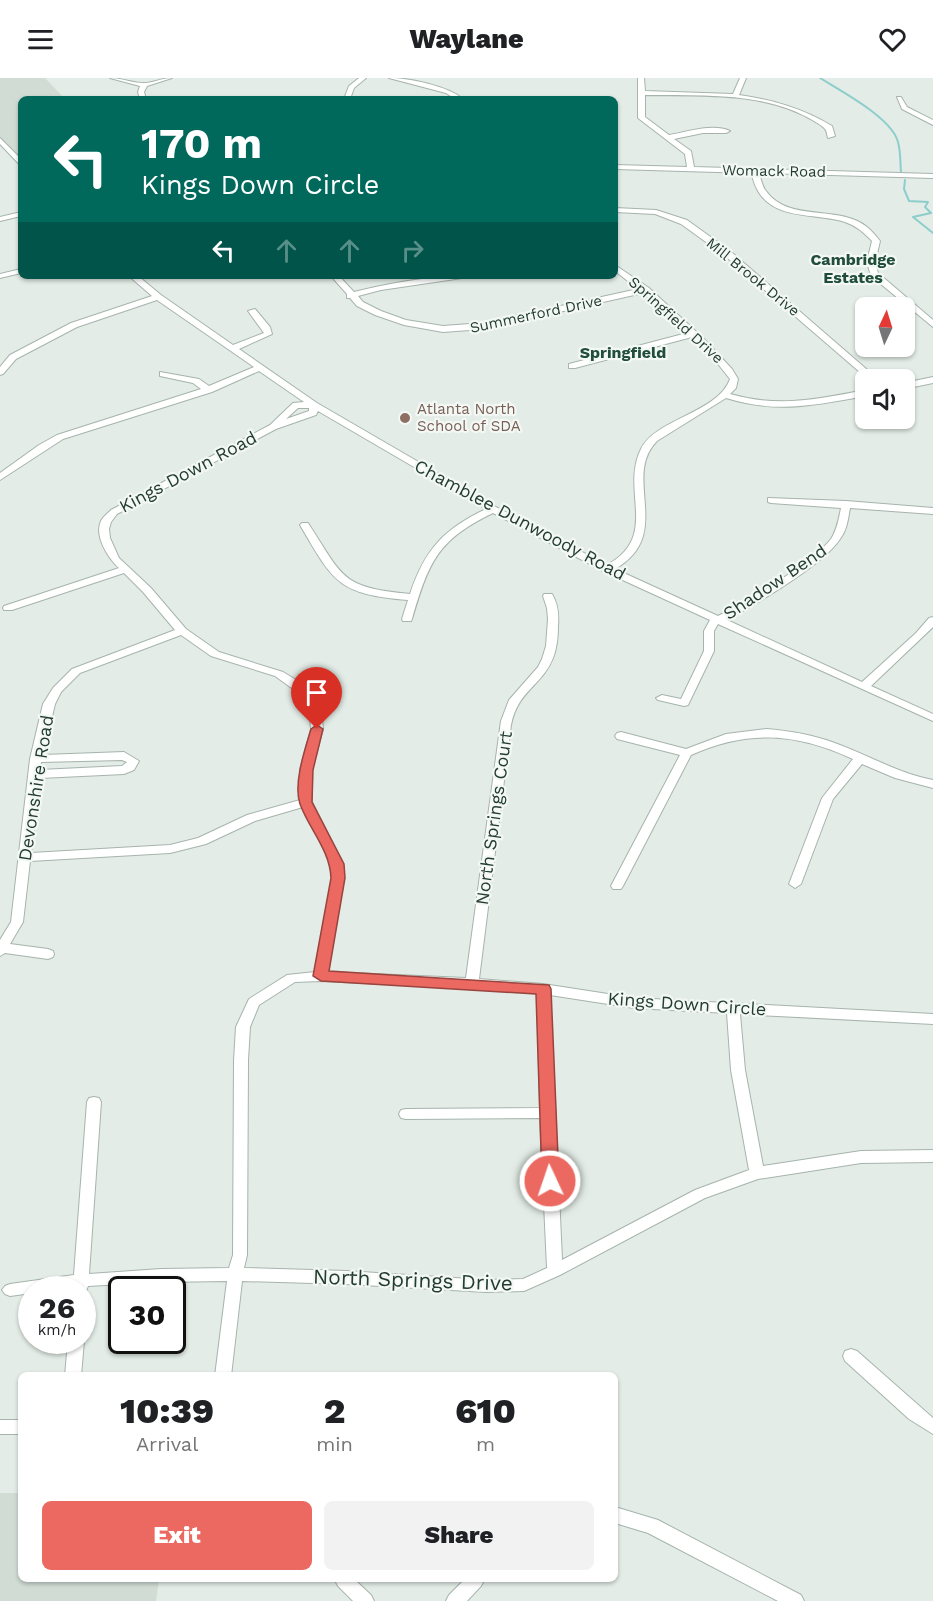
<!DOCTYPE html>
<html lang="en">
<head>
<meta charset="utf-8">
<style>
  :root { --surface:#fff; --page:#f2f2f2; --text:#202124; --muted:#757577; --accent:#eb6961 }
  body { margin:0; font-family:"Work Sans",sans-serif; background:var(--page); color:var(--text); height:100vh; display:flex; flex-direction:column; font-size:22px; white-space:nowrap }
  * { box-sizing:border-box; margin:0 }
  p { font-size:20px; color:var(--muted) }
  .icon { flex:none; width:33px; height:33px; fill:none; stroke:currentColor; stroke-width:2; stroke-linecap:round; stroke-linejoin:round }
  .map { position:relative; flex:1; overflow:hidden }
  .details { position:absolute; left:18px; top:1294px; width:600px; height:210px; display:flex; flex-direction:column; background:var(--surface); border-radius:9px; box-shadow:0 2px 4px #0004 }
  .details>* { flex:none }
  .banner { position:absolute; left:18px; top:18px; width:600px; height:183px; border-radius:9px; box-shadow:0 2px 4px #0004; background:#00695c; color:#fff; overflow:hidden }
  .needle { width:39px; rotate:4deg }
  .tools { position:absolute; left:855px; top:219px; display:grid; gap:12px }
  .tools a { display:grid; place-items:center; width:60px; height:60px; border-radius:9px; background:var(--surface); box-shadow:0 2px 4px #0004; font-size:30px }
  .speed { position:absolute; left:18px; top:1198px; display:flex; gap:12px; font-size:30px; font-weight:700; text-align:center }
  .speed>* { display:grid; place-content:center; width:78px; height:78px; border-radius:50%; background:var(--surface); box-shadow:0 2px 4px #0004; line-height:1 }
  .speed small { font-size:15px; font-weight:400 }
  .speed .limit { border:3px solid #111; border-radius:9px; background:#fff; color:#111 }
  .pin { position:absolute; display:grid; place-items:center; width:51px; height:51px; color:#fff; margin:-62px -26px; border-radius:50% 50% 50% 0; rotate:-45deg; box-shadow:0 0 6px #0007 }
  .pin .icon { rotate:45deg }
  .me { position:absolute; width:66px; margin:-33px; rotate:357deg; stroke-linejoin:round; filter:drop-shadow(0 0 4px #0008) }
  .turn { display:flex; align-items:center; gap:21px; height:126px; padding:0 24px; font-size:27px }
  .turn .icon { width:78px; height:78px; stroke-width:2.5 }
  .turn b { display:block; font-size:42px; line-height:51px }
  .lanes { display:flex; align-items:center; height:57px; padding:0 24px; background:#0003; justify-content:center; gap:30px; direction:ltr }
  .lanes .off { opacity:.35 }
  .eta { display:flex; justify-content:space-evenly; align-items:center; height:102px; text-align:center }
  .eta b { font-size:36px; font-weight:800; line-height:42px }
  .action { display:flex; gap:12px; margin-top:auto; padding:12px 24px }
  .action a { flex:1; height:69px; border-radius:9px; background:var(--accent); color:#fff; font-size:24px; font-weight:800; line-height:69px; text-align:center }
  .action a+a { background:var(--page); color:var(--text) }
  header { display:flex; justify-content:space-between; align-items:center; height:78px; padding:0 24px; background:var(--surface); font-size:27px; font-weight:800 }
  .map>svg:first-child { display:block }
</style>
</head>
<body>
<header><svg class="icon" aria-label="menu" viewBox="0 0 24 24"><path d="M4 6h16M4 12h16M4 18h16"/></svg>Waylane<svg class="icon" aria-label="heart" viewBox="0 0 24 24"><path d="M12 20l-8-8c-3-5 5-10 8-4 3-6 11-1 8 4z"/></svg></header>
<div class="map">
<svg width="933" height="1523" viewBox="0 0 933 1523">
  <rect width="100%" height="100%" fill="#e3ece6"/>
  <path fill="#d1dcd5" d="M0,0h45l20,21h-44v68l-21,-24z
    M0,1415h21v87h138l-3,21h-156z"/>
  <g fill="none" stroke-linecap="round" stroke-linejoin="round">
    <path stroke="#8dcecc" stroke-width="2" d="M820,0c21,13 68,38 77,61 4,10 3,22 4,33
      M905,102l-1,9 5,12 19,1 -3,5 6,6 -18,4 20,16"/>
    <defs>
      <path id="minor" d="M110,0c11,0 22,5 34,5 9,0 18,-5 28,-5l-25,8 -3,6 2,7h-6l-2,-7 2,-6z
        M359,0h7l-12,10 -4,11h-6l5,-13z
        M389,0c20,0 59,8 74,21h-8l-9,-6z
        M638,0h6l1,13 88,3 7,-16h6l-7,17c34,5 63,13 93,31l3,10 -7,2c-1,-3 -1,-7 -3,-9 -2,-3 -8,-6 -11,-8 -49,-30 -114,-25 -169,-26v22l24,18c18,-3 44,-12 61,-4l-4,2h-23l-29,6 17,12 3,16 239,7v4l-174,-5c2,6 3,13 7,18 23,32 73,13 101,36 5,4 9,9 13,14l-5,21 3,11 55,47v7l-62,-51 -4,-14 5,-21c-8,-8 -15,-15 -27,-19 -27,-9 -70,-1 -87,-31 -3,-5 -5,-12 -7,-18l-136,-4v-4l72,2 -2,-13 -47,-36z
        M897,19h4l6,10 26,13v5l-31,-16z
        M0,60l21,21v7l-21,-22z
        M615,130l41,2 31,10 43,31 149,129h-10l-145,-125 -43,-31 -26,-10 -40,-2z
        M21,134v4l-21,5v-4z
        M615,187l34,23 54,50 29,31 6,10 -2,9 -6,6c49,14 87,5 136,-4v6c-52,9 -88,18 -140,2l-69,43c-36,36 18,94 -42,128l103,47c30,-15 93,-52 113,-77 6,-9 8,-21 10,-31l-70,-5 -3,-1v-4l78,3 87,7v6l-83,-6c-2,11 -3,22 -10,31 -17,26 -84,65 -113,81l135,62 54,-49 13,-15 4,-1v10l-62,59 62,28v7l-215,-97 -4,7v20l-26,54 -4,1 -26,-6 -2,-2 6,-3 19,4 23,-48v-20l6,-11 -107,-49 -110,-58c-56,27 -64,49 -81,106l-1,2h-8l-1,-2 6,-19c-70,-6 -74,-17 -108,-75l2,-2h6c36,55 32,64 102,71 15,-45 34,-65 76,-85l-168,-98 -2,4 -40,14 -159,85 -6,8 -2,7 1,9 9,20 32,30 35,41 33,23 64,20 18,11 14,12 6,12 2,22 -11,41v32l31,62 1,14 -16,94 138,6 35,-257 8,-21 29,-33 4,-8 4,-13 2,-27 -1,-11 -4,-12 1,-2h8c6,10 7,20 6,32 0,10 -1,22 -5,32 -11,28 -35,32 -42,67l-32,254 64,5 91,14 299,16v10l-193,-10 5,56 18,96 98,-15 72,-1v12l-72,1 -103,16 -53,19 -145,77 -36,16 -38,1 -140,-8 -104,-3 -11,95h-16l12,-95 -66,1 -73,4 -3,8 -3,1v-5h-10l1,-2 -41,2v3l-22,3 -5,-2 -3,-4 3,-4 5,-2 64,-9 13,-173 2,-4 5,-1 5,1 2,4 -12,172 72,-5 68,-1 4,-13 1,-195 2,-33 13,-28 38,-24 28,-3 17,-94 -1,-14 -28,-57 -48,14 -49,23 -36,9 -140,8 -7,61 -13,22 38,5 5,2 1,3 -1,3 -5,2 -43,-6 -5,3v-16l11,-18 19,-163 13,-55 10,-16 19,-19 103,-39 -32,-38 -19,-19 -112,37h-8l-1,-2 1,-2 115,-38c-11,-10 -25,-32 -18,-47 2,-4 7,-8 10,-11l159,-85 23,-22 11,-1 -45,-31 -47,21 -149,47 -63,41v-7l39,-28 18,-10 144,-46 -8,-6 -33,-7v-4l39,7 10,7 45,-19 -97,-67 -80,27 -61,32 -13,15 -3,1v-8l10,-12 61,-32 81,-27 -23,-20h9l23,19 72,50 31,-12 -16,-22 7,-2 15,18 2,7 -33,15 78,54 179,104 111,58c53,-29 13,-74 34,-116 14,-30 77,-36 89,-70l-16,-20 -22,-22 -117,31h-6v-4l118,-31 -44,-40 -160,36 -40,3 -39,-7 -29,-10 -18,-9 -7,-8h-3v-4l-16,-18h8l15,16c36,-9 75,-16 112,-16l-4,2 -81,12 -23,6 5,6 18,9 25,9 37,6 40,-3 155,-34 -23,-18zM298,330h11v3l-23,8zM181,557l30,21 64,20 29,21 5,10 2,22 -11,41v30l-53,15 -49,23 -28,7 -139,8 9,-75 84,-4 10,-4 5,-9 -15,-9 -81,3 12,-51 6,-12 19,-19zM122,682l5,2 -5,4 -82,4 1,-8zM321,903l151,7 65,5 3,115 -134,1 -5,1 -2,4 2,4 5,1 134,-1 7,150 -24,11 -37,1 -140,-9 -102,-3 3,-13 1,-195 2,-33 9,-22 36,-23zM550,917l84,13 93,5 4,57 18,100 -54,20 -133,70z
        M21,191v4l-21,5v-4z
        M933,299v6l-29,6v-6z
        M767,651c22,2 43,5 65,13 34,12 65,31 101,38v8l-38,-10 -33,-14 -29,35 -32,85 -6,4 -6,-4 33,-86 31,-39c-56,-26 -104,-30 -162,-4l-68,131 -2,3h-8l-2,-3 69,-131 -63,-16 -2,-3 2,-3 4,-1 65,17 40,-15z
        M82,1260l2,3 -3,35h-16l3,-35h14z
        M851,1271l6,2 76,67v16l-24,-15 -64,-58 -2,-5 2,-5z
        M0,1342h21v14h-21z
        M615,1429l43,13 143,75 3,6h-26l-130,-68 -33,-10z
        M335,1502h20l16,15 3,6h-21l-15,-15z
        M464,1502h20l-3,6 -14,15h-21l3,-6z"/>
    </defs>
    <use href="#minor" stroke="#a6b4ac" stroke-width="2"/>
    <use href="#minor" fill="#fff" fill-rule="evenodd"/>
  </g>
  <path fill="#eb6961" stroke="#99443f" stroke-width="1.5" d="M317,647l6,4 -10,41 -1,32 32,62 1,14 -16,93 220,14 2,4 8,192 -3,5 -6,1 -5,-1 -3,-5 -6,-187 -215,-13 -8,-5 18,-98c-1,-28 -22,-49 -31,-74 -7,-20 5,-55 11,-75z"/>
  <circle fill="#8d6e63" stroke="#f3f8f5" stroke-width="2" cx="405" cy="340" r="6"/>
  <g text-anchor="middle" stroke-width="4.5" stroke-linejoin="round" paint-order="stroke">
    <g font-size="15" fill="#233c31" stroke="#f3f8f5">
      <text transform="translate(774 93) rotate(1)" y="5">Womack Road</text>
      <text transform="translate(753 199) rotate(39)" y="5">Mill Brook Drive</text>
      <text transform="translate(536 236) rotate(-12)" y="5">Summerford Drive</text>
      <text transform="translate(676 242) rotate(42)" y="5">Springfield Drive</text>
    </g>
    <g font-size="15" fill="#785e54" stroke="#f3f8f5" text-anchor="start">
      <text x="417" y="336">Atlanta North<tspan x="417" dy="17">School of SDA</tspan></text>
    </g>
    <g font-size="16" font-weight="bold" fill="#204e3a" stroke="#f3f8f5">
      <text x="853" y="187">Cambridge<tspan x="853" dy="18">Estates</tspan></text>
      <text x="623" y="280">Springfield</text>
    </g>
    <g font-size="18" fill="#233c31" stroke="#f3f8f5">
      <text transform="translate(188 394) rotate(-28)" y="6">Kings Down Road</text>
      <text transform="translate(520 442) rotate(28)" y="6">Chamblee Dunwoody Road</text>
      <text transform="translate(775 504) rotate(-34)" y="6">Shadow Bend</text>
      <text transform="translate(36 710) rotate(-81)" y="6">Devonshire Road</text>
      <text transform="translate(494 740) rotate(-82)" y="6">North Springs Court</text>
      <text transform="translate(687 926) rotate(4)" y="6">Kings Down Circle</text>
    </g>
    <g font-size="21" fill="#233c31" stroke="#f3f8f5">
      <text transform="translate(413 1202) rotate(2)" y="7">North Springs Drive</text>
    </g>
  </g>
</svg>
<div class="tools">
<a><svg class="needle" viewBox="-14 -14 28 28"><path d="M0-13l5 13h-10z" fill="#e53935"/><path d="M0 13l5-13h-10z" fill="#757577"/></svg></a>
<a><svg class="icon" aria-label="sound" viewBox="0 0 24 24"><path d="M4 9h4l5-4v14l-5-4H4zM17 9q2 3 0 6"/></svg></a>
</div>
<div class="speed"><div>26<small>km/h</small></div><div class="limit">30</div></div>
<div class="pin" style="left:317px;top:651px;background:#d93025"><svg class="icon" aria-label="arrive" viewBox="0 0 24 24"><path d="M6 21V4h12l-3 4 3 4H6"/></svg></div>
<svg class="me" style="left:550px;top:1103px" viewBox="-20 -20 40 40"><circle r="17" fill="#eb6961" stroke="#fff" stroke-width="3"/><path d="M0-11L8 9 0 5-8 9z" fill="#fff"/></svg>
<div class="banner">
<div class="turn"><svg class="icon" aria-label="left" viewBox="0 0 24 24"><path d="M17 20v-9H6M10 6l-5 5 5 5"/></svg><div><b>170 m</b>Kings Down Circle</div></div>
<div class="lanes"><svg class="icon" aria-label="left" viewBox="0 0 24 24"><path d="M17 20v-9H6M10 6l-5 5 5 5"/></svg><svg class="icon off" aria-label="ahead" viewBox="0 0 24 24"><path d="M12 20V5M6 11l6-6 6 6"/></svg><svg class="icon off" aria-label="ahead" viewBox="0 0 24 24"><path d="M12 20V5M6 11l6-6 6 6"/></svg><svg class="icon off" aria-label="right" viewBox="0 0 24 24"><path d="M7 20v-9h11M14 6l5 5-5 5"/></svg></div>
</div>
<section class="details">
<div class="eta">
<div><b>10:39</b><p>Arrival</p></div>
<div><b>2</b><p>min</p></div>
<div><b>610</b><p>m</p></div>
</div>
<div class="action"><a>Exit</a><a>Share</a></div>
</section>
</div>
</body>
</html>
